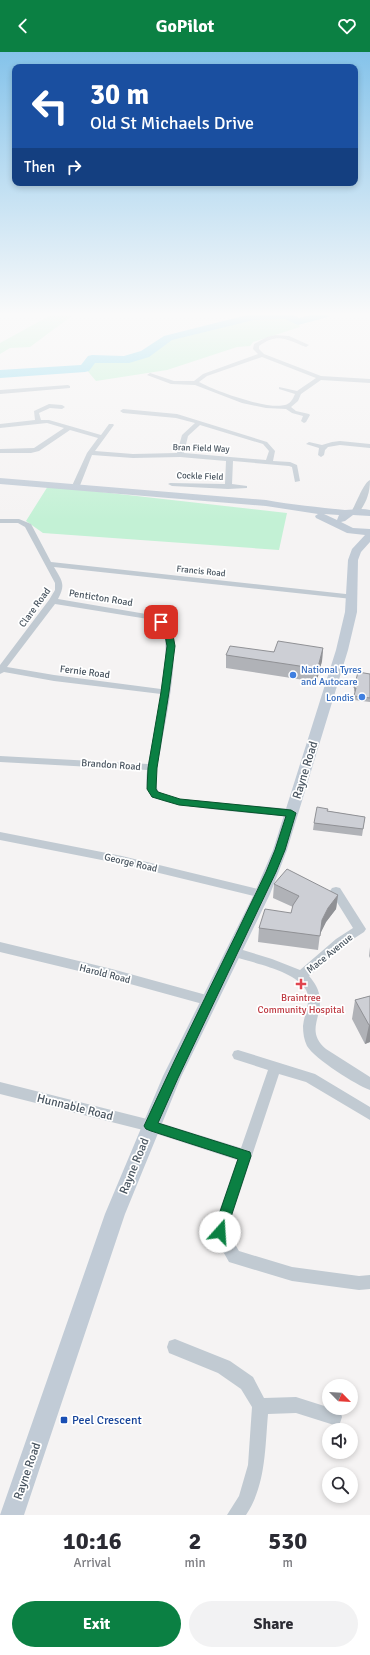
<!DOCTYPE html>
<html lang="en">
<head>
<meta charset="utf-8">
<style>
  :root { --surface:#fff; --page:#f2f2f3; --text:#2b2b33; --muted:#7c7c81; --accent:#0b8043 }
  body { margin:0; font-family:Signika,sans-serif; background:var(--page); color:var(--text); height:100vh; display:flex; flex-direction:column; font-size:15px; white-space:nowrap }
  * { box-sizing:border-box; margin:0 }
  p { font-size:13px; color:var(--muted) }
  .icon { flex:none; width:22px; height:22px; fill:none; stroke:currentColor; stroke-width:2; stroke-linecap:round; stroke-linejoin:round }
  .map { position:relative; height:1463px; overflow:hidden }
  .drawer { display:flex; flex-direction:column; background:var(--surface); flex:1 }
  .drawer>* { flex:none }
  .top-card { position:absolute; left:12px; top:12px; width:346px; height:122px; border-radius:8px; box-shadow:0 2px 6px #0003; background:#1a4fa0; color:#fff; overflow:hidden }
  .needle { width:26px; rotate:114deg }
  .controls { position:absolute; left:322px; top:1327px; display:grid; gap:8px }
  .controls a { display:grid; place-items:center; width:36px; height:36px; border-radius:50%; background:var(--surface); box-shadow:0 2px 6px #0003; font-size:20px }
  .pin { position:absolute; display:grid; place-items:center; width:34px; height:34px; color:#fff; margin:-17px; border-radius:8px; box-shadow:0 2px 6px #0006 }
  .me { position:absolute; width:44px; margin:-22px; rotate:19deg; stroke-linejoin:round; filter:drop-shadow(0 0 3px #0008) }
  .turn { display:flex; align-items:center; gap:14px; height:84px; padding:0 12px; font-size:18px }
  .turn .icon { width:52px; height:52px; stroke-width:2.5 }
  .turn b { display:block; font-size:28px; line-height:34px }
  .then { display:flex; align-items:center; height:38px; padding:0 12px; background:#0003; gap:8px; font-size:15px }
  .eta { display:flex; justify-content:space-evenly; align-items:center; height:68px; text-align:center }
  .eta b { font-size:24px; font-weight:800; line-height:28px }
  .cta { display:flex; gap:8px; margin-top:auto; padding:8px 12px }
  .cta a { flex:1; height:46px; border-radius:24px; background:var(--accent); color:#fff; font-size:16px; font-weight:800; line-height:46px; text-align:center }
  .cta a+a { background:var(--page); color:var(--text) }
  header { display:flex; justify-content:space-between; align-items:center; height:52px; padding:0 12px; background:var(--accent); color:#fff; font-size:18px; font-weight:800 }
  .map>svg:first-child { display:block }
</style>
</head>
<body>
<header><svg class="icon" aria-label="back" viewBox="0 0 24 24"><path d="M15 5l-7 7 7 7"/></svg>GoPilot<svg class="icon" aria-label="heart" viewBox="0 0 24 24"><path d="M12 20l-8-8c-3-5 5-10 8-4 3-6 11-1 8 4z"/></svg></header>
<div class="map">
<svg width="370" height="1463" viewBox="0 0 370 1463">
  <rect width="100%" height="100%" fill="#f5f3f3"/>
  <path fill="#c3f1d5" d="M51,263h22l-43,32 -20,1 -10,6v-11z
    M287,264l11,6 2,5 -47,15 -3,4 -13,1 -70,23 -71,11 -11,-13 7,-9 33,1 20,-6 23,-16 86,-21z
    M48,434l239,27 -8,37 -236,-17 -17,-12z"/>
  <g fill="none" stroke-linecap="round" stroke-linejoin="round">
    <path fill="#90daee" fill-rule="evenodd" d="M247,263h47l5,3 11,-3h19l-1,2 -30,8 -13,-6 -31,1 -82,20 -23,17 -20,6h-34l-6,8 -4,1 -85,6v-8l81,-5 7,-9 4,-1 32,1 17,-5 23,-15z"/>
    <path fill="#c1cad2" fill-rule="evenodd" d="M275,283l14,1 20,9 -3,2c-19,-7 -28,-15 -47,-1v3l5,5 57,22 49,3v4l-49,-3 -20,14 -3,7 -7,6 5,4 13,3 1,1 -4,7 -2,1 -3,-2 2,-5 -11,-3 -6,-4 -20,-1 -24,-5 -47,-18 -24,-1 -24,-9 3,-2 24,8h20l9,-7 55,-20 -5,-5 1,-5 13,-7zM262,305l54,21 -19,13 -18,-4v2l16,5c-2,5 -5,10 -10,11 -17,5 -70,-14 -86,-23l8,-6z
      M68,333l2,1v2l-70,6v-4z
      M49,352l13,1 3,2 -3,2 -12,-1 -11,5 2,7h8l52,15 8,-11h4l1,1 -19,26 38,3 44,-1 5,-18 13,-12 -19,-5 -53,-5 -3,-2 3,-2 54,5 90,28 8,9 -2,10 17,1 7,3 3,16 -5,1 -3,-15 -3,-1 -56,-5 -1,23 15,2v2l-19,1 -56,-3 -4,-2 2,-1 55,1 1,-23 -46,-4 -47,1 -41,-3 -13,33 -2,1h-4l-2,-1 16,-35 11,-15 -28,-8 -31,21 -8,2h-31v-4l34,-1 30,-20 -17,-5 -47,5v-4l35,-4 -1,-9zM200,373l63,19 6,7 -3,9 -82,-7 4,-17z
      M340,389l30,3v4l-30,-3 -12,2 -3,3 -1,5 -3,2 -3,-2 1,-7 -13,-4 3,-2 13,3 10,-3z
      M0,467h19l12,5 20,38 304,33v4h-3l-298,-32c8,14 12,17 4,32l94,16c7,2 14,5 17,12 13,22 -4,95 -8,121 -3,14 -8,30 -3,43l9,5 12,3 112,10 4,1 1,3 -1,3 -4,1c-23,-3 -126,-9 -139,-21 -7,-6 -6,-17 -5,-26l-147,-8v-6l148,8 13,-70 -107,-13 -50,-9 -4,2v-9l49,-65 6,-10v-7l-30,-56 -7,-4h-18zM55,552l93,15c5,2 10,4 13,8 9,13 2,47 0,62l-107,-14 -47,-8z
      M0,780l122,24 140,34 4,1 2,3 -2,3 -4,1 -140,-34 -122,-24z
      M336,835l4,1 26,41 -2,3 -20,13 -35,31c6,7 10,13 11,23 1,20 -14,33 6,50l44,28v13c-14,-5 -55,-31 -63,-44 -3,-6 -4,-13 -4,-20 1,-12 9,-25 3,-36 -10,-20 -58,-28 -77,-35l-2,-3 2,-3 4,-2 39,12 28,11 36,-31 17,-11 -23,-37 2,-3z
      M0,890l112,27 98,27 4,1 2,4 -2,4 -4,1 -98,-27 -112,-27z
      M238,998l77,24 55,33v13l-64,-38 -27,-8 -52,157 12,20 53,16 67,9 11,-1v14l-11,1 -67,-9 -63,-19 -17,-30 25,-72 -86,-28 -151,-38v-12l151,38 90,28 27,-78 -34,-11 -2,-4 2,-4z
      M175,1287l55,22 23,16 11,21 32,-1 44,14 2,6 -2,6 -6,2 -38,-12 -28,1c-3,34 -2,71 -22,101h-19l12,-19 9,-31 4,-58 -11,-18 -23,-16 -49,-20 -2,-6 2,-6z"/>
    <path fill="#c1cad2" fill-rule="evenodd" d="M370,428c0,14 -4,23 -12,34h-6l-1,-2c5,-7 12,-29 19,-32z"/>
    <path fill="#c1cbd6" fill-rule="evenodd" d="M0,426l266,22c26,5 52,7 79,10 8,0 16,-2 25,0v6l-17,-1 -8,6 -4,1 12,6 17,1v13l-9,10 -3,8 -1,52 -9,38 -61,200 -17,44 -89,183 -56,137 -101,301h-24l105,-301 58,-138 91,-182 19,-44 63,-200 9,-38 3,-52 4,-11 13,-14 -18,-2 -31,-15 -1,-2 3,-2 -52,-8 -266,-22zM324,462l15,1 -2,5z"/>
  </g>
  <path fill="#b0b2b7" d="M323,596l-1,13 -6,23 -12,-1v-3l-78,-12v-13z
    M370,622v28l-16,-2 1,-8 -1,-1v-3z
    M328,759l37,6 -3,19 -49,-6 1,-7z
    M274,832l64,11 -2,14 -10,13 -6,12 -2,16 -60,-8 1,-14 32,-15 2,-6 -20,-9z
    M370,895v11l-1,-2z
    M370,944v46l-5,2 -13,-25 3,-19z"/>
  <path fill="#909195" d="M323,596l-1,13 -6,23 1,-13z
    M338,843l-2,14 -10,13 -6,12 2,-14 6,-12z
    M369,973h1v17l-5,2z"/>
  <path fill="#cdcfd5" stroke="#909195" d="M278,589l45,7 -6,23 -12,-2 1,-2 -80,-12 4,-9 44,6z
    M358,620l12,2v24l-16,-2 2,-8h-2z
    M317,755l11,2 -1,2 38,6 -2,12 -49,-6z
    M287,817l51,26 -10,13 -6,12 -2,16 -61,-8 6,-19 26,4 2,-8 6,-9 -25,-12z
    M370,944v29h-1l-14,-25z"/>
  <linearGradient id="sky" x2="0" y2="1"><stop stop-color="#85c3ea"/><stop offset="0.56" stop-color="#fafafa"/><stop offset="1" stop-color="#fafafa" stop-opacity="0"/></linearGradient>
  <rect width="370" height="468" fill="url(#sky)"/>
  <path fill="#0b8043" stroke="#07532c" d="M161,567l3,1 9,15 2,11 -6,46 -12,76 -1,21 2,3 22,7 111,11 5,3 -11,37 -9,22 -98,206 -20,45 92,29 1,4 -25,76 -2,4 -4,2 -5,-2 -2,-4 25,-73 -87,-28 -5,-2 -2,-3c39,-86 82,-169 122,-254l9,-22 11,-34 -107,-11 -27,-8 -5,-8 1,-21 13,-76 6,-46 -2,-11 -8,-13z"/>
  <g fill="#3f7fe0" stroke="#fff" stroke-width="1.5">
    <circle cx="293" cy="623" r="4"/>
    <circle cx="362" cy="645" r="4"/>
  </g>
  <path fill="#e0444e" stroke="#fff" stroke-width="1.5" d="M299 926h4v4h4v4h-4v4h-4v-4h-4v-4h4z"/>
  <rect fill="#1a4fb4" stroke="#fff" stroke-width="1.5" x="60" y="1364" width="8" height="8" rx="2"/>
  <g text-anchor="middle" stroke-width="3.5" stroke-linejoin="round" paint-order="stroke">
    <g font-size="9" fill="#4a5661" stroke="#fff">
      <text transform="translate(201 396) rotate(2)" y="3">Bran Field Way</text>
      <text transform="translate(200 424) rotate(2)" y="3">Cockle Field</text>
      <text transform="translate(201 519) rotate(6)" y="3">Francis Road</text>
    </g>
    <g font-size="10" fill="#4a5661" stroke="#fff">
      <text transform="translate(101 545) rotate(9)" y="4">Penticton Road</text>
      <text transform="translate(34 555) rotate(-54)" y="4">Clare Road</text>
      <text transform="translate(85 619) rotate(7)" y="4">Fernie Road</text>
      <text transform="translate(111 712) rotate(4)" y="4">Brandon Road</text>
      <text transform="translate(131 810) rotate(13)" y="4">George Road</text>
      <text transform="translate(329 901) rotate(-39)" y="4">Mace Avenue</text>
      <text transform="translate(105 921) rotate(14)" y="4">Harold Road</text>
    </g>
    <g font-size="10" fill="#366cbe" stroke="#fff" text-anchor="start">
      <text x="301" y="621">National Tyres<tspan x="301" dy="12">and Autocare</tspan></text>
      <text x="354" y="649" text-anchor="end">Londis</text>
    </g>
    <g font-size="10" fill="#be3a42" stroke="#fff">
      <text x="301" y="949">Braintree<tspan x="301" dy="12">Community Hospital</tspan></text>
    </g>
    <g font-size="12" fill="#4a5661" stroke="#fff">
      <text transform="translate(305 718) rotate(-73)" y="4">Rayne Road</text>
      <text transform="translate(75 1055) rotate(14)" y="4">Hunnable Road</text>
      <text transform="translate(134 1114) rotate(-68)" y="4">Rayne Road</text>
      <text transform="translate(27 1419) rotate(-71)" y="4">Rayne Road</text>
    </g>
    <g font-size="12" fill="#164399" stroke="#fff" text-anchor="start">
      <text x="72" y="1372">Peel Crescent</text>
    </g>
  </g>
</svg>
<div class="controls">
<a><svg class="needle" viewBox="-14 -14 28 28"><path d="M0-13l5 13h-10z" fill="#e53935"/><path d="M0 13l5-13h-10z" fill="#7c7c81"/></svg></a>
<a><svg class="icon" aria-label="sound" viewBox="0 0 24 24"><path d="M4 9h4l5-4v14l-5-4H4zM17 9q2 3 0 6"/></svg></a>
<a><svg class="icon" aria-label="search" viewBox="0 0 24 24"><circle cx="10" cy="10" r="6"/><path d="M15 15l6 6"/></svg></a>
</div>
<div class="pin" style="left:161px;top:570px;background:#d93025"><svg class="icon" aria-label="arrive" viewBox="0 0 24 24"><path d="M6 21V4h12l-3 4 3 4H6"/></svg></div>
<svg class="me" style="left:220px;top:1180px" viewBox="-20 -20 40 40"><circle r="19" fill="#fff"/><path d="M0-13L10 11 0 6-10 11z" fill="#0b8043"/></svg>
<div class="top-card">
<div class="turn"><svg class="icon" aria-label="left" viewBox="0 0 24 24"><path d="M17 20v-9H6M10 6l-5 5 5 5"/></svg><div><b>30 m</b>Old St Michaels Drive</div></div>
<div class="then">Then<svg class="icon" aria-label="right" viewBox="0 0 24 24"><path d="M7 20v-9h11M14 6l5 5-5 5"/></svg></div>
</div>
</div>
<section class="drawer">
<div class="eta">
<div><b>10:16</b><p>Arrival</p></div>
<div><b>2</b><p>min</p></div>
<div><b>530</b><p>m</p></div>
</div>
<div class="cta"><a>Exit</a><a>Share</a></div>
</section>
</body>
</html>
